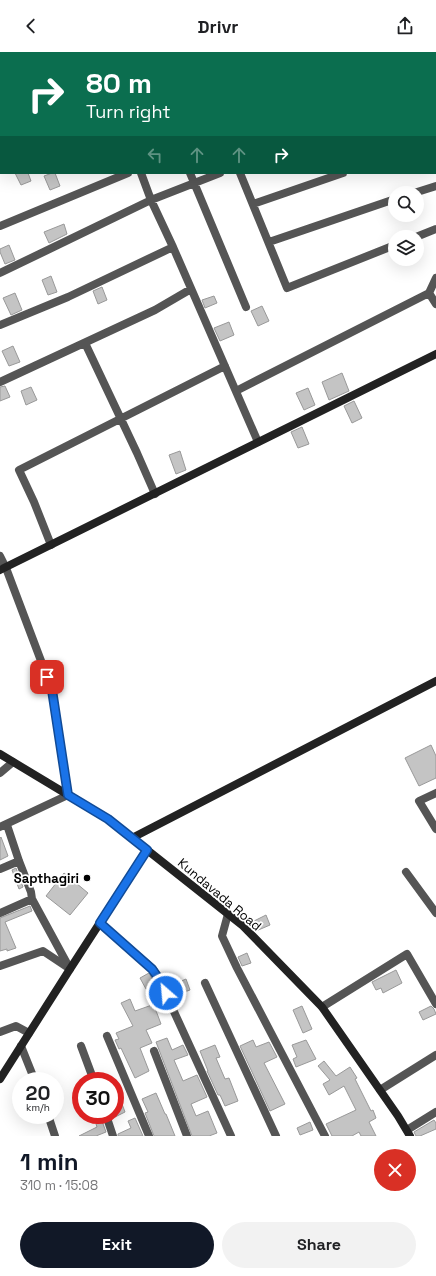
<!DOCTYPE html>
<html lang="en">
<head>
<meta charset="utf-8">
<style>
  :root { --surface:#fff; --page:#f2f2f2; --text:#202124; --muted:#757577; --accent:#111827 }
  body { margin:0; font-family:"Space Grotesk",sans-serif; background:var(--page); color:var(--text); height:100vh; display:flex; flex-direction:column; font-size:15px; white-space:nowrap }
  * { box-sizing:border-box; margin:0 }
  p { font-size:13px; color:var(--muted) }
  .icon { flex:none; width:22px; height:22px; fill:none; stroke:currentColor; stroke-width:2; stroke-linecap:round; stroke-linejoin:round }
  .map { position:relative; height:1084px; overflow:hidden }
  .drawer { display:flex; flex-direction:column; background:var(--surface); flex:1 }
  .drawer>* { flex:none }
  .banner { position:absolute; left:0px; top:0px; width:436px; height:122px; box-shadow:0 4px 16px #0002; background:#0b6e4f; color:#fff; overflow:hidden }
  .tools { position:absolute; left:388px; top:134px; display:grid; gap:8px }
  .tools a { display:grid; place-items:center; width:36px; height:36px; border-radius:50%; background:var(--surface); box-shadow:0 4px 16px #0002; font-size:20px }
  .speed { position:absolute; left:12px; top:1020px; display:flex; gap:8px; font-size:20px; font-weight:700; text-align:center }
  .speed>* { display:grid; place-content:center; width:52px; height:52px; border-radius:50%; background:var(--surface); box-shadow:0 4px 16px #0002; line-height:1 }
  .speed small { font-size:10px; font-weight:400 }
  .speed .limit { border:6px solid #d22; background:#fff; color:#111 }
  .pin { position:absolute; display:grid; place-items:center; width:34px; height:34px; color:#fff; margin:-17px; border-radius:8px; box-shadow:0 2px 6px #0006 }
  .me { position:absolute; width:44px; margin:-22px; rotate:333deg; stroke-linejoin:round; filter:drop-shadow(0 0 3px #0008) }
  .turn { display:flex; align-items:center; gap:14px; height:84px; padding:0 20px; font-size:18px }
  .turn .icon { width:52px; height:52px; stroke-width:2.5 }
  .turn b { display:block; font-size:28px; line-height:34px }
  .lanes { display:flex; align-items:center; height:38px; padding:0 20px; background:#0003; justify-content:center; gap:20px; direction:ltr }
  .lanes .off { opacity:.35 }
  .round { display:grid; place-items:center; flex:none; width:42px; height:42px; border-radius:21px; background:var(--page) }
  .head { display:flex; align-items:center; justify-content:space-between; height:68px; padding:0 20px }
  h1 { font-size:24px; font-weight:600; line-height:30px; color:var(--accent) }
  .primary-button { display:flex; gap:8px; margin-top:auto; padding:8px 20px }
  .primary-button a { flex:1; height:46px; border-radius:24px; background:var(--accent); color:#fff; font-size:16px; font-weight:600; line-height:46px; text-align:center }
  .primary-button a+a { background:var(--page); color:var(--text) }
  header { display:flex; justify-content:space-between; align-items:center; height:52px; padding:0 20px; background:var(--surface); font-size:18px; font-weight:600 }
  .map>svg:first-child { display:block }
</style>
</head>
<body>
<header><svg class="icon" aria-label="back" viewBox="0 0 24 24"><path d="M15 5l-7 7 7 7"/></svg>Drivr<svg class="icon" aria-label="share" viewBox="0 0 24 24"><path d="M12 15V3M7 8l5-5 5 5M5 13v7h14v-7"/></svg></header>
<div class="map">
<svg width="436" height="1084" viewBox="0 0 436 1084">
  <rect width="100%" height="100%" fill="#fff"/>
  <path fill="#c4c4c4" stroke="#999" d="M15,121h13l3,8 -10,4z
    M52,121h3l5,13 -10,4 -6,-14z
    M64,172l3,10 -18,9 -5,-11z
    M9,193l6,15 -10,4 -5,-12v-3z
    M51,224l6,16 -9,3 -6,-15z
    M102,235l5,13 -9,4 -5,-13z
    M15,241l7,17 -11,5 -8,-17z
    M214,244l3,7 -12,5 -3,-8z
    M262,254l7,15 -11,5 -7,-15z
    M229,270l5,13 -14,6 -6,-13z
    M13,294l7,16 -11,4 -7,-15z
    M342,321l7,18 -20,9 -7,-18z
    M5,334l5,11 -10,4v-14z
    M31,335l6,13 -11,5 -5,-14z
    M308,336l7,17 -11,5 -8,-17z
    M354,349l8,17 -10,5 -8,-17z
    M302,375l7,17 -11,4 -7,-16z
    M180,399l6,19 -10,4 -7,-19z
    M431,693l5,11v22l-17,8 -14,-28z
    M1,785l7,19 -8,4v-22z
    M16,816l7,19 -4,2 -7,-19z
    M64,821l24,20 -18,22 -24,-19z
    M30,854l2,5 -27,11 11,26 -9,3v-2l-7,2v-33z
    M266,863l4,10 -14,6 -4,-9z
    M247,901l4,10 -9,3 -4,-9z
    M396,918l6,13 -19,10 -2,-5 -5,2 -4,-8z
    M149,921l6,11 -9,5 -6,-11z
    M186,927l4,11 -14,5 -4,-10z
    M162,946l3,7 -10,3 6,16 -15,6 6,13 -12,5 9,23 -14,7 -14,-30 -2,1 -4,-9 4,-1 -3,-6 17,-7 -12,-23 9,-4 5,12 17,-6 -1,-3z
    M302,954l10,23 -9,4 -10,-23z
    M431,954l3,3 2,5 -13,6 -4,-8z
    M167,986l5,12 11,-5 5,10 -14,5 9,21 14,-6 10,22 -16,7 5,12 12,-5 9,22 -8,3h-17l-36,-94z
    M253,988l3,7 13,-5 8,15 -13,6 21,41 -15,7 -30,-65z
    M306,988l10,19 -20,8 -3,-8 4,-2 -5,-12z
    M215,993l5,12 -4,1 9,21 4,-1 9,23 -13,5 -5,-11h-2l-11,-24h1l-8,-20z
    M324,1009l12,15 14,-9 7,11 -2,1 16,32 2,-1 3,8 -7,4 7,14h-15l-2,-4 -7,4h-20l-6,-12 30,-14 -12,-24 -15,9 -6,-11 7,-4 -12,-14z
    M156,1041l9,21h1l9,22h-21l-9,-23 3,-1 -6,-13z
    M122,1052l3,8 -10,5v-10z
    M135,1066l8,18h-25v-2l13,-6 -3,-7z
    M434,1068l2,3v6l-16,7h-4l-2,-4z
    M102,1069l4,11 -10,4h-17l18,-9 -1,-3z
    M310,1070l3,8 -13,5 -3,-7z"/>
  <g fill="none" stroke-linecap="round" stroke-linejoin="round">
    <path stroke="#555" stroke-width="8" d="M88,0v1
      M139,0l1,1
      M202,0l1,1
      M390,1l3,-1
      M435,43l1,-1
      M435,89h1
      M141,121l10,27 22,47 85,195
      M190,121l56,134
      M240,121l47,115 108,-43
      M414,141l22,-7
      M253,152l90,-31
      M0,174l128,-53
      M416,185l20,-8
      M269,190l126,-43
      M0,221l151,-73 69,-27
      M429,241l7,11
      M0,273l68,-28 105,-50
      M85,291l52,110 18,41
      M0,330l155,-72 36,-21
      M236,339l193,-98 7,-15
      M51,493l-17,-43 -15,-32 206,-104
      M0,504l6,12 46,122 16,105 -68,32
      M0,721l13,-11
      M436,741l-17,8 17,28
      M0,817l19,-8
      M406,820l30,41
      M0,861l32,-14
      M228,862l-6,22 15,32 88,168
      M100,871l53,46 6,10 72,157
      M0,914l43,-15 27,18 -38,-70 -1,-7 -12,-31 -12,-36
      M205,931l71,153
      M322,955l85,-53 29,50
      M0,980l16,-6 13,7
      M107,984l42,100
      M21,994l14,35
      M81,994l13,35
      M154,999l33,85
      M380,1038l56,-35
      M48,1063l7,21
      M106,1063l7,21
      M407,1078l29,-18"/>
    <path stroke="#222" stroke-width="8" d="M0,518l436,-216
      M0,702l108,65 134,106 80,82 76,109 12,20
      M132,786l304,-157
      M0,1027l70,-110 77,-119"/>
  </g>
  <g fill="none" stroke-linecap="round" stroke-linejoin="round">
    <defs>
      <path id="route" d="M47,625l5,13 16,105 40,24 39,31 -47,73 52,46 7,10 7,14"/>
    </defs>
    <use href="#route" stroke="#114b97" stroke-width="10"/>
    <use href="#route" stroke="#1a73e8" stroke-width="7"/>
  </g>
  <circle fill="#000" stroke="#fff" stroke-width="1.5" cx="87" cy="826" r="4"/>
  <g text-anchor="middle" stroke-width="3.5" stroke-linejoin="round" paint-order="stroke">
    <g font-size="13" font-weight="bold" fill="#000" stroke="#fff" text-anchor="end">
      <text x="79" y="831">Sapthagiri</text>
    </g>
    <g font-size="13" fill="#000" stroke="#fff">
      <text transform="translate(220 842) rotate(40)" y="5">Kundavada Road</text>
    </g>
  </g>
</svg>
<div class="tools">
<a><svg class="icon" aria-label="search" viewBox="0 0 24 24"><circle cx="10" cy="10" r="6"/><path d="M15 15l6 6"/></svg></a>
<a><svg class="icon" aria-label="layers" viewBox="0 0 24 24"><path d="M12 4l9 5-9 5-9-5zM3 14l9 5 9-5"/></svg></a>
</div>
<div class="speed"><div>20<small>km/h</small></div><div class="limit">30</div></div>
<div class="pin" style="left:47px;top:625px;background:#d93025"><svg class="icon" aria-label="arrive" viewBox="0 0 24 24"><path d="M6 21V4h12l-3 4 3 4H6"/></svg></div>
<svg class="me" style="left:166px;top:941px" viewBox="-20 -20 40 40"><circle r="17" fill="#1a73e8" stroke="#fff" stroke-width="3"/><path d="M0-11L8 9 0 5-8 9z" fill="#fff"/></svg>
<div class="banner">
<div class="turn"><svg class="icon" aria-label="right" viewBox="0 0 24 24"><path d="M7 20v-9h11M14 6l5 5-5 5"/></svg><div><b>80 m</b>Turn right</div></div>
<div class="lanes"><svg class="icon off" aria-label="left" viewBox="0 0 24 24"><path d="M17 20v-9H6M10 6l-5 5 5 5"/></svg><svg class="icon off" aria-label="ahead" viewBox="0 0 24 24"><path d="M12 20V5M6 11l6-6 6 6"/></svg><svg class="icon off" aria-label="ahead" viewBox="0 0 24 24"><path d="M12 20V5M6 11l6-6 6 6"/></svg><svg class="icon" aria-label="right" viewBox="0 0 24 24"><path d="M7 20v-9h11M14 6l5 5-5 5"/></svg></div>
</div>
</div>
<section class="drawer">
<div class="head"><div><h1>1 min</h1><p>310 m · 15:08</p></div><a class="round" style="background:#d93025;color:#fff"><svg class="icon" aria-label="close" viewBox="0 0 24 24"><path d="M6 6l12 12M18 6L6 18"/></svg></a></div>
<div class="primary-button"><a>Exit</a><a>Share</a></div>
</section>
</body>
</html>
